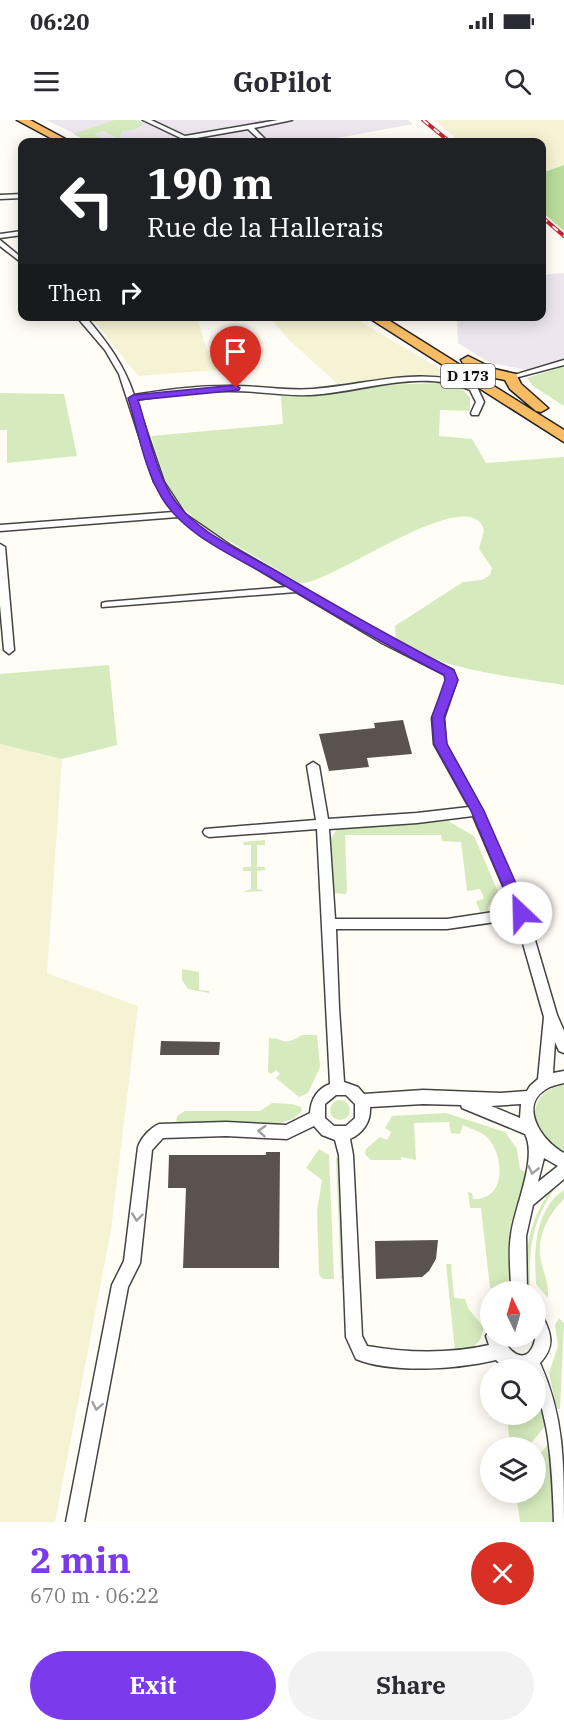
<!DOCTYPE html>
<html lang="en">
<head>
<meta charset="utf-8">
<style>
  :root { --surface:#fff; --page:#f2f2f3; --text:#2b2b33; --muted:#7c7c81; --accent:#7c3aed }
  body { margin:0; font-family:"IBM Plex Serif",serif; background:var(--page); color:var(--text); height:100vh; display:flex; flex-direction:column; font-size:22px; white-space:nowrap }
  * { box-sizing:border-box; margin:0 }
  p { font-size:20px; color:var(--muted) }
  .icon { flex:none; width:33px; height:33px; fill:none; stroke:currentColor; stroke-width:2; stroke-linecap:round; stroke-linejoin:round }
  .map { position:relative; height:1402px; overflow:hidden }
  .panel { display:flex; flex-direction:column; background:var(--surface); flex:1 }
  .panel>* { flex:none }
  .top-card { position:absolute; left:18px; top:18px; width:528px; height:183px; border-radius:12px; box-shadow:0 3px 15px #0003; background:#202124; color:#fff; overflow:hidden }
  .needle { width:39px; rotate:355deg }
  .buttons { position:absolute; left:480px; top:1161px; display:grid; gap:12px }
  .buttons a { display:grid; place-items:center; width:66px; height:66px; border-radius:50%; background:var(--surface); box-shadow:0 3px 15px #0003; font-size:30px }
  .pin { position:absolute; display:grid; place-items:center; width:51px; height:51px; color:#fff; margin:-62px -26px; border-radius:50% 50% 50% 0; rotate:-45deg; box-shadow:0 0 6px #0007 }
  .pin .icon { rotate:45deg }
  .me { position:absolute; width:66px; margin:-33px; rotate:336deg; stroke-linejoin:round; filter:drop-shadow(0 0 4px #0008) }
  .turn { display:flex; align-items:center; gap:21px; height:126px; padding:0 30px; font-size:27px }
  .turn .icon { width:78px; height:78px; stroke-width:2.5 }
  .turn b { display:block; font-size:42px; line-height:51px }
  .then { display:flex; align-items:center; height:57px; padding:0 30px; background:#0003; gap:12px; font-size:22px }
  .round { display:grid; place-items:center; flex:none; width:63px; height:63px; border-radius:32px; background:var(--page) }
  .headline { display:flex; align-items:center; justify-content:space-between; height:102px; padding:0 30px }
  h1 { font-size:36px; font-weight:700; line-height:45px; color:var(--accent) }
  .cta { display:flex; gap:12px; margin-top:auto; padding:12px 30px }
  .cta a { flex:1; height:69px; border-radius:36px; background:var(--accent); color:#fff; font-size:24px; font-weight:700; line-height:69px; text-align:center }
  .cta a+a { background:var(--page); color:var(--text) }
  .status { display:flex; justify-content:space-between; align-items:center; height:42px; padding:0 30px; background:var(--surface); direction:ltr }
  .status svg { height:16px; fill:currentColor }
  header { display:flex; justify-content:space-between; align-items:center; height:78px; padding:0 30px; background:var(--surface); font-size:27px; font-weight:700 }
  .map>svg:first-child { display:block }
</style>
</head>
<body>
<div class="status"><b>06:20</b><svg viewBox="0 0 49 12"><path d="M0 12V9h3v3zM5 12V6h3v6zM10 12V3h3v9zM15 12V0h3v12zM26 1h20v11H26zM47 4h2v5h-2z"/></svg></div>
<header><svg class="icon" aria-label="menu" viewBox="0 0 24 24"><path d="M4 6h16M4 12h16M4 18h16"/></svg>GoPilot<svg class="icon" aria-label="search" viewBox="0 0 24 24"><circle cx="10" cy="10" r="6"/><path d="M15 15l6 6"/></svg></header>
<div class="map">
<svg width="564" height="1402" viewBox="0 0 564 1402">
  <rect width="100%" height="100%" fill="#fffdf5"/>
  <path fill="#eee6ef" d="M46,0h362l5,4 -97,18h-224z
    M564,153v87l-38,10 -38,-8 -30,-19 -1,-26 85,-1v-41z"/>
  <path fill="#f6f3d4" d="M434,0h130v45l-22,8v-31h-81z
    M91,197h106l11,37 9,16 -79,6z
    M269,197h84l95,57 -3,3 -63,2 -42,7 -51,-46z
    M0,624l62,15 -15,214 91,33 -27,224 -56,292h-55z"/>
  <path fill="#d5ebbd" d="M115,0h21l9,4 -12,6 -11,1 -3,8 -16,-8 -9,3 15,8h-19l-17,-8z
    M564,246v40l-31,-20 -6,-8z
    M440,263l20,4 10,10v14l-30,-1 -1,26 33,3 14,24 78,-6v228c-45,-7 -134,-16 -168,-47l-1,-12 68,-44 19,-2 8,-5 2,-7 -13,-19 5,-19c-14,-51 -159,59 -185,53l-97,-58 -18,-16 -17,-24 -16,-49 132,-12 -2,-28 46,-1 54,-10z
    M0,273l64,1 13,62 -70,7v-33h-7z
    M109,545l8,80 -55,14 -62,-15v-70z
    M448,701l26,15 24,56 -10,15 1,5 -8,2 -5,-13 8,-2 -4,-10 -13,2 -6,-49 -19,-1 -1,-6h-96l2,55 -1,4 -13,-1 -2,-55 6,-9z
    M265,720v5h-8v22h8v3l-8,1v18l8,2 -22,1 8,-3v-18h-8v-4h8v-22h-8l1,-3z
    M182,849l17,3v18l10,1v2l-21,-4 -6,-9z
    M302,915h15l3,32 -12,26 -9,4 -23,-19 4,-4 -4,-4 -5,4 -3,-2 1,-34c18,0 11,10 33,-3z
    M564,965v65c-35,-11 -42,-58 0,-65z
    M330 990a10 10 0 1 1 20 0a10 10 0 1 1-20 0Z
    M272,983l19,1 10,3 1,4 -9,8 -16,5 -101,-1 1,-7 8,-5h75z
    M446,993l59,19 12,17 3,21 7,2 -15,57 -3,59h-19l-9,-80h-11l-2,-16 4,1 1,6c34,1 31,-43 15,-61 -6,-6 -17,-9 -25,-13l-3,9 -9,-1 -2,-11 -35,1 2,37 -15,-3v3h-30l-6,-6 1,-5 14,-12 7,3 4,-8 -6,-4 7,-12z
    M319,1029l10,6 5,124h-11l-4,-4 -2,-64 5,-31 -16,-12z
    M336,1038h3l4,121h-2z
    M553,1067l2,1c-23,34 -26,58 -25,98h-3c-4,-36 4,-70 26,-99z
    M564,1070v9c-15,15 -26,34 -24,56 2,16 9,25 8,43l-12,-14c-2,-32 -2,-74 28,-94z
    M446,1144h5l3,34 11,1 3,9 16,20 -4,12 -9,10 -16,1z
    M559,1198l5,5 -4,86h-3l-8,-36 9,-27 -3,-21z
    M536,1271l9,35 -17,21h-18l-3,-32 29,-1z
    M549,1323l4,79h-33l-4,-29 20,-1v-34z"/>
  <path fill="#b9dc9c" d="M564,45v66l-22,-19v-39z"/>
  <path fill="#5a524d" d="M403,600l9,34 -45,4 2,9 -40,4 -10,-37 56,-6 -1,-5z
    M161,921l59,1 -1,13h-59z
    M266,1032h14l-1,116h-96l3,-80h-18l1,-33h97z
    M438,1120l-2,19 -7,12 -7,6 -46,2 -1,-38z"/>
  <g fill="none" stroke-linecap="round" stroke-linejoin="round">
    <defs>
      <path id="minor" d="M143,0h8l34,16 93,-16h14l-38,8 14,14h-6l-14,-13 -57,10 1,1 -3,2z
        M22,74v4l-22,1v-4z
        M22,111v4l-22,3v-4z
        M0,120l22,18v5l-22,-17z
        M76,196h9c21,25 39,48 49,79 33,-5 67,-10 101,-9 26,0 52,5 78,3 54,-4 112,-25 164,-2l7,15 -6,13h-6l-1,-2 5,-11 -6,-12c-50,-22 -107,2 -159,5 -26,1 -52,-4 -79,-4 -32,-1 -64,4 -96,9l28,82 21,32 45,31 160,94 63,31 4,10 -13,38 2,26 37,67 44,102 30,102 7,16v22l-5,-2 -4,-9 -2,31 11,-2v12c-4,1 -10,2 -14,4 -34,16 -9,54 14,66v26l-31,26 -7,31 1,56h-16c0,-19 -3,-39 0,-57 3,-27 27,-77 14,-101l-63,-26 -1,-3 -38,-1 -53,3c1,15 -7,26 -20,32l3,16 9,181 5,10c40,7 82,8 122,-1l-3,-9 4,-7v7h12c5,14 22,30 31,10 4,-9 3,-22 3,-33l6,2c9,18 14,31 -2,48 24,53 24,100 24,159h-10c-1,-28 -2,-56 -6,-84 -3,-23 -12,-45 -12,-68 -16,0 -29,2 -40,-10 -38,9 -103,14 -140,-1l-10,-22 -7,-182 -4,-15 -13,-5 -8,-9 -27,13 -61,-3 -63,2 -11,12 -12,113 -12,24 -44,235h-18l46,-237 12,-24 14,-114c3,-9 12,-19 21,-23l67,-2 60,3 24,-12c1,-14 7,-24 20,-29l-13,-255 -108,8 -4,-2 -2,-3 2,-3 111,-9 -9,-54 6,-4 6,4 9,53 89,-6 52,-6 -35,-63 -2,-26 15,-38 -2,-5 -63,-32 -86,-51 -194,15v-4l4,-1 181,-15 -63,-38 -46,-32 -178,14v-6l174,-13 -20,-30 -35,-108 -14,-24zM473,696l40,93 -66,10h-112l-6,-90 88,-6zM516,799l28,98 -6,62 -8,7 -3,5 -26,2 -78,-3 -59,4 -6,-7 -14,-5 -5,-74 -3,-79h111zM336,975h10l9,9v14l-9,8h-12l-9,-8v-14zM521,984l-1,14 -29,-12zM544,1038l14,8 -20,16z
        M564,240v5l-53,14 -4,-2z
        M0,424l5,3 9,103 -5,4 -5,-4 -4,-45z"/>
      <path id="trunk" d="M17,0h13l41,22h-13z
        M366,196h16l182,114v12z
        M468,236l26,13 22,5 5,10 27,24 -7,4 -5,-1 -26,-22 -5,-9 -20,-4 -22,-13 -2,-3z"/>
    </defs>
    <use href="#minor" stroke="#444" stroke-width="3"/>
    <use href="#trunk" stroke="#222" stroke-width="3"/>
    <use href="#minor" fill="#fff" fill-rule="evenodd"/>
    <use href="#trunk" fill="#f7bc64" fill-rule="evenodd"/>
    <defs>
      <path id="rail" d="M423,0l27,22
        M542,97l22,19"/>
    </defs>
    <use href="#rail" stroke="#c4262e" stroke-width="4"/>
    <use href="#rail" stroke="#fff" stroke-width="2" stroke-dasharray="7" stroke-linecap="butt"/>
  </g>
  <defs><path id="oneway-chevron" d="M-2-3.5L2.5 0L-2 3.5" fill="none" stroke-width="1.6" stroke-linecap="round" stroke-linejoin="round" transform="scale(1.5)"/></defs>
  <g stroke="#a0a0a0">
    <use href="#oneway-chevron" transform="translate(262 1011) rotate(-176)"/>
    <use href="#oneway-chevron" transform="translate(533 1050) rotate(103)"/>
    <use href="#oneway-chevron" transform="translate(137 1097) rotate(96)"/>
    <use href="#oneway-chevron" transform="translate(97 1286) rotate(101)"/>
  </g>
  <path fill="#7c3aed" stroke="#51269a" stroke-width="1.5" d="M236,265l4,3 -1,2 -101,10c10,31 17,68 33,95 23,37 71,56 107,77 58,34 116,67 176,98l4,10 -14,37 3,27 37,67 45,102 -3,4h-10l-45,-106 -37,-67 -2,-27 13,-37 -1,-5c-59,-30 -115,-63 -172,-97 -37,-22 -87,-42 -110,-80 -18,-29 -24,-68 -34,-100l5,-3z"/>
  <g text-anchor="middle" stroke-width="6" stroke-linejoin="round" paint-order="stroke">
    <rect fill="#fff" stroke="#585858" stroke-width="1.5" x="441" y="244" width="54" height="24" rx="4.5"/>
    <g font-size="15" font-weight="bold" fill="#111">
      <text x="468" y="261">D 173</text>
    </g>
  </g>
</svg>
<div class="buttons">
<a><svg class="needle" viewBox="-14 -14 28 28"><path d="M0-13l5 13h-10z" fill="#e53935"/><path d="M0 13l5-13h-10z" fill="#7c7c81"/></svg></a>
<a><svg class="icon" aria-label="search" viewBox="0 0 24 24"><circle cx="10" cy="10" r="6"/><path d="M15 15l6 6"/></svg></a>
<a><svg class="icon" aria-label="layers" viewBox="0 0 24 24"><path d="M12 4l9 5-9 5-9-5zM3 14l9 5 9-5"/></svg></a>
</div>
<div class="pin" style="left:236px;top:268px;background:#d93025"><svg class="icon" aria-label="arrive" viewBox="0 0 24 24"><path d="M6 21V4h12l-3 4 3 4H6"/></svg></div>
<svg class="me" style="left:521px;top:793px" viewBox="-20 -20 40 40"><circle r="19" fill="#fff"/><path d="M0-13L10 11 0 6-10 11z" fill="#7c3aed"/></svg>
<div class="top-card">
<div class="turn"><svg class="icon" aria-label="left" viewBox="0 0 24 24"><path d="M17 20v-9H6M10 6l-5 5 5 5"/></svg><div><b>190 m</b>Rue de la Hallerais</div></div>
<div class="then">Then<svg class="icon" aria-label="right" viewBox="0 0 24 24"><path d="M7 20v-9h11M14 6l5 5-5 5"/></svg></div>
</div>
</div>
<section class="panel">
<div class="headline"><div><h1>2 min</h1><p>670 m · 06:22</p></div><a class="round" style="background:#d93025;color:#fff"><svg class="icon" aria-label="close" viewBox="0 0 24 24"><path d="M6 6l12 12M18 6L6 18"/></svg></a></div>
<div class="cta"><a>Exit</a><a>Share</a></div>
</section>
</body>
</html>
